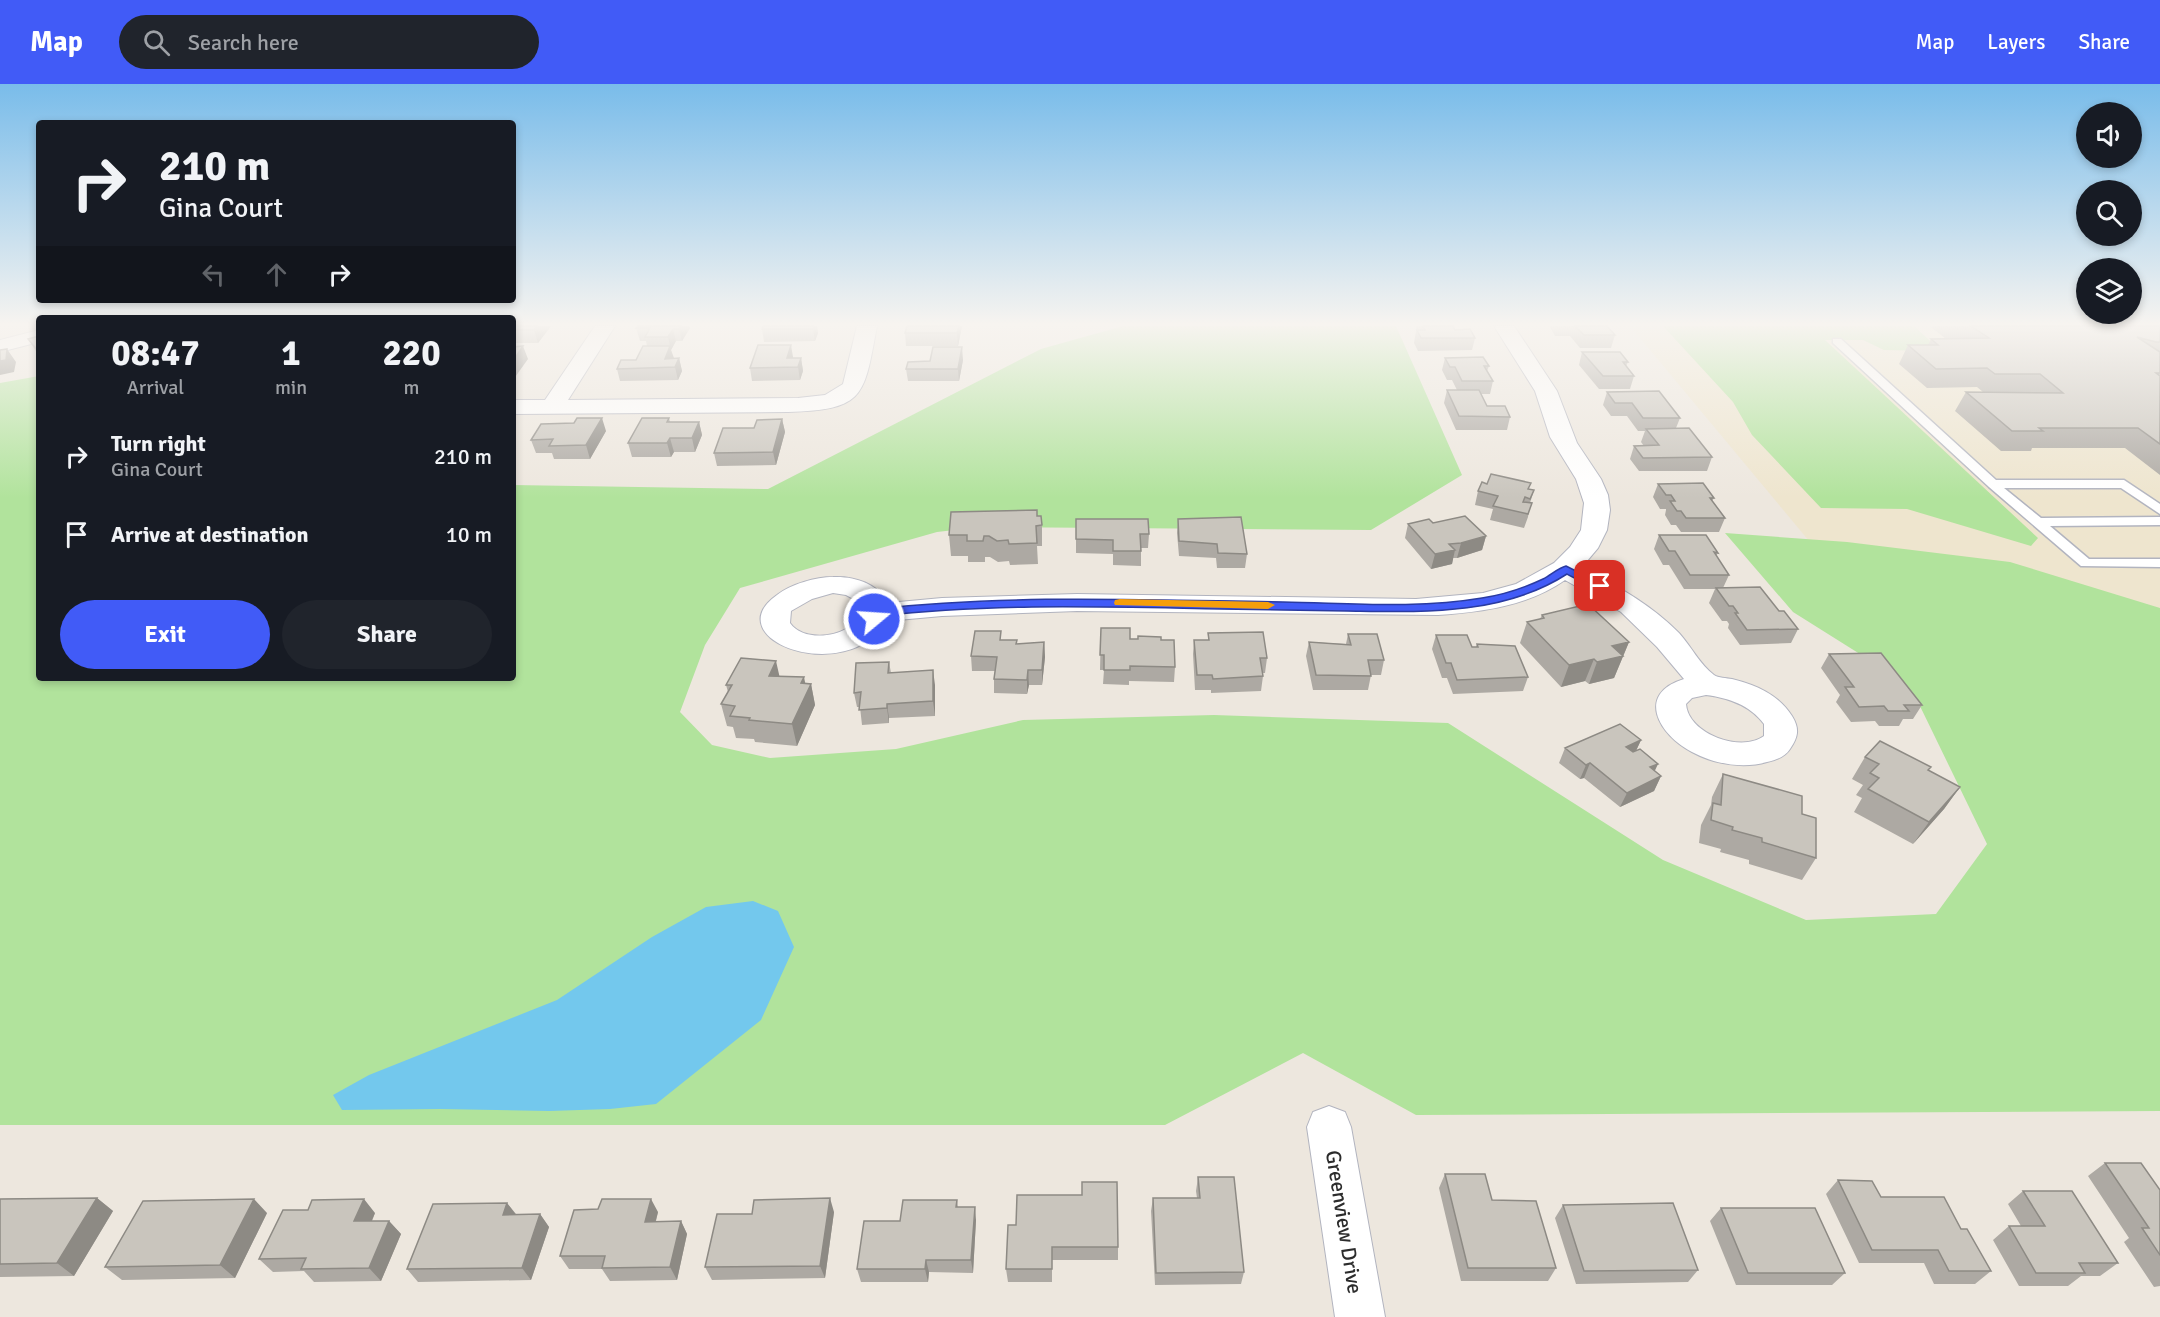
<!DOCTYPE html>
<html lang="en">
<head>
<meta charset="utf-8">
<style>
  :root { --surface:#171b24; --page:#20242c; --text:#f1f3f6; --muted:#9ea1a6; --accent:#415bf7 }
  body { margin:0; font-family:Signika,sans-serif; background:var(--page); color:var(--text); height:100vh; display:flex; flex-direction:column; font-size:22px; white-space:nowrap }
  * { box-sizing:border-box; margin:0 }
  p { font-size:20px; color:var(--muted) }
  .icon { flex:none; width:33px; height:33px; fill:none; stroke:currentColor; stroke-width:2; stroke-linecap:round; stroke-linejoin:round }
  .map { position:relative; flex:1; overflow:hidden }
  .drawer { position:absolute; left:36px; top:231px; width:480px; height:366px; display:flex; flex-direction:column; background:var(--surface); border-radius:6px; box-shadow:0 3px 9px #0003 }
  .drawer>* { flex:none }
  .hud { position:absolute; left:36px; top:36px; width:480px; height:183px; border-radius:6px; box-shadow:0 3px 9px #0003; background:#171b24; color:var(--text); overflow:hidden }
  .tools { position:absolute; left:2076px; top:18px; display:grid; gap:12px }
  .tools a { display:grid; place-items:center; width:66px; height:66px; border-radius:50%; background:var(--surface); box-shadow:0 3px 9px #0003; font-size:30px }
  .pin { position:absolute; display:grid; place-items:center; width:51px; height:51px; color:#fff; margin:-26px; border-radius:12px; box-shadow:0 3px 9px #0006 }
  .me { position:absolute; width:66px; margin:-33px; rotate:72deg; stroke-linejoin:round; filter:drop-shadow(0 0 4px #0008) }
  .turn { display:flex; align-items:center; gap:21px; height:126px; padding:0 24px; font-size:27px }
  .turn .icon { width:78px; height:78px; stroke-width:2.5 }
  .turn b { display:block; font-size:42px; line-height:51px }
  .lanes { display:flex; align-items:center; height:57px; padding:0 24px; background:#0003; justify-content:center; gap:30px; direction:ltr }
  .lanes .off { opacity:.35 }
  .eta { display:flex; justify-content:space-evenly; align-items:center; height:102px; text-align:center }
  .eta b { font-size:36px; font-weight:800; line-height:42px }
  .primary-button { display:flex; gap:12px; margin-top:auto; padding:12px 24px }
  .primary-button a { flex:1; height:69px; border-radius:36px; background:var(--accent); color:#fff; font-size:24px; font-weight:800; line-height:69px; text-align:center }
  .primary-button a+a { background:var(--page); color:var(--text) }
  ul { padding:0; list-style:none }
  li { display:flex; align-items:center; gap:18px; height:78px; padding:0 24px }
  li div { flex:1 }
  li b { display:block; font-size:22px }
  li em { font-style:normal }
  header { display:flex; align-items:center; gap:36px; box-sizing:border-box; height:84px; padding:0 30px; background:var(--accent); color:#fff }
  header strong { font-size:28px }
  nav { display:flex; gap:33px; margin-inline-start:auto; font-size:21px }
  .search { width:420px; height:54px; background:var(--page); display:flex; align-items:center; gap:15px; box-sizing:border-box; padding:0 21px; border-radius:33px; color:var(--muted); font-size:22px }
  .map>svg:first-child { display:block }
</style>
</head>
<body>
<header>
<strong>Map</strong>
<div class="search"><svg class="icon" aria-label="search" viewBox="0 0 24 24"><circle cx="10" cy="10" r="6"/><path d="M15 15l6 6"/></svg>Search here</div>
<nav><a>Map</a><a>Layers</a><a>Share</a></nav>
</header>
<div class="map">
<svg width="2160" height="1233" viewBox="0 0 2160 1233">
  <rect width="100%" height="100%" fill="#ede7de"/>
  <path fill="#eee5ce" d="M1630,242h530v634l-276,-329z"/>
  <path fill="#b1e39c" d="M1123,242h273l66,149 -91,55 -390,-3 -44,5 -197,56 -35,57 -25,67 32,33 58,13 126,-9 127,-29 191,-5 234,8 215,137 143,60 130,-6 51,-70 -69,-142 -47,-41 -78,-49 -68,-79 122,9 163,20 150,46v503l-744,4 -113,-62 -138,72h-1165v-742l39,-7v302h474v-193l255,4 273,-140z
    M1663,242h251l27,25 -57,-1 -21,-10h-38l213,198 -7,8 -124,-37 -86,-1 -69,-73 -19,-33z"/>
  <path fill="#73c8ed" d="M753,817l25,10 16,36 -33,73 -105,84 -46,5 -61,2 -109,-2 -98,1 -9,-15 36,-20 188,-75 95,-63 54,-30z"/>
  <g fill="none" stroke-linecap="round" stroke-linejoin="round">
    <defs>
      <path id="lane" d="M1833,255h8l155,141h128l36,24v10l-39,-26h-117l37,30 119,-1v8l-110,1 39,33h71v8l-79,-1 -92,-79 -156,-144z"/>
      <path id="street" d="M595,242h20l-47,74 230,-2 27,-3 18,-11 14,-58h20c-13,69 -11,84 -89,86l-275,2v-14h32z
        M1494,242h20l43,65 20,52 24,36 7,16 2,15 -3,20 -9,18 -16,19c36,20 67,36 97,66 12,13 21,32 35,42 4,3 13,3 18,4 24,6 46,15 60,37 8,13 6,21 -2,33 -5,8 -14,11 -23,13 -24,7 -53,2 -75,-10 -33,-17 -57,-58 -8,-73l-27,-32 -36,-35 -56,-32c-37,26 -83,32 -127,35l-361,-4 -135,5 -55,5c-41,67 -172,18 -110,-26 14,-11 39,-18 56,-18 22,-1 45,7 55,26l54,-5 135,-4 339,5 67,-6 33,-9 38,-21 16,-16 11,-17 3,-27 -8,-24 -26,-42 -15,-46zM833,509l13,2 13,7c8,33 -53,45 -69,21l1,-12 21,-12zM1706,611c23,3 44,10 58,29v12c-23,17 -76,-2 -78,-32l6,-6z
        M39,246v12l-39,10v-12z
        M1329,1022l16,6 6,15 34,190h-50l-28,-190 6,-15z"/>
    </defs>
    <use href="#lane" stroke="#b2b4bf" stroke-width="3"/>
    <use href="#street" stroke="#b2b4bf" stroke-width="2"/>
    <use href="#lane" fill="#fff" fill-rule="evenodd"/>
    <use href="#street" fill="#fff" fill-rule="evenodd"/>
  </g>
  <path fill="#ada9a3" d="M513,242h38l-13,17h-25z
    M638,242h51l1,2 -8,13h-6l-5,9 2,8h6l3,13 -4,9 -58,1 -3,-12 19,-9 11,-14 -1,-5h-6l-4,-13z
    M763,242h54l1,7 -3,8 -51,1 -2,-13z
    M962,242l-4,20h-52l-1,-13z
    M1416,242h37l2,4 20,8 -3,12 -54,1 -4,-8 2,-12z
    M1550,242h57l8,9 -4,13h-31l-10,-12h-15l-5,-9z
    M1932,242h228v149l-35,-27h-93l-1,3h-30l-46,-40 11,-19h17l-6,-5 -50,1 -28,-24 9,-19h20l3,-6h15l-15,-12z
    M39,252v20l-11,-17z
    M1582,268l46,10 -2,4 8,10 -4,13h-31l-20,-24z
    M793,273v1h8l2,13 -3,9 -48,1 -2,-13z
    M1445,274l44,8 -2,5 6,10 -3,13h-9l6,12 23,11 -3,13h-51l-12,-27 3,-13h10l-5,-10h-5l-5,-10z
    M963,276l-4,21h-51l-2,-12 24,-8z
    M1607,308l73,26 -4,10 36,29 -5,14h-68l-9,-12 4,-13h10l-3,-4 4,-11h-7l-11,-15h-16l-8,-11z
    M669,334l1,4h29l3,13 -7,17h-21l-3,5h-39l-4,-14z
    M782,335l3,13 -9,33 -59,1 -3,-13z
    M606,347l-16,28h-36l-2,-6h-16l-5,-13z
    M1487,400l47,6 -4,13 -2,14 -4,11 -34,-8 3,-11 -18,-4 3,-14z
    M1658,400l56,14 -2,3 13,17 -6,14h-38l-5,-7h-5l-6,-10 1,-5v-1h-6l-7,-12z
    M1037,432l5,9v21h-5l1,18 -28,1 -1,-4 -11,1 -8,-5h-5v5h-17v-6h-17l-2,-21z
    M1076,435l73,15 -1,14h-7v18l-28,-1v-11l-37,-1z
    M1178,435l69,35 -2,14h-28l-1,-10 -37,-2 -2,-23z
    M1433,439l53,13 -4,14 -25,8h-4l-1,6 -21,5 -26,-31 3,-14z
    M1659,451l59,18 -2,3 13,19 -6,13 56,23 19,18 -7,14 -51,2 -12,-17 1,-4 -2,-3h-5l-13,-18 6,-14h-31l-15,-24h-6l-9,-16z
    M1542,531l87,27 -15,36 -25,6 -4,-3 -24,6 -41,-44 7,-21 13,-3z
    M1101,544l29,11 31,1 14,27 -1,15 -45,-1v4l-26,-1 1,-14h-4z
    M1208,549l59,25 -2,15h-3l1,3 -2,15 -50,2v-3h-16l-2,-36 1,-14h14z
    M1348,550l36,26 -3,15h-10l-3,15h-55l-7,-34 3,-14 37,2z
    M1436,551l36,12h4l1,-3 51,33 -5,14 -70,3 -6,-16h-5l-10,-29z
    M1001,556l16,4 27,-2 1,15 -3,28h-13l-2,9 -33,-1v-14l1,-8h-23l-1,-15z
    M1829,570l93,51 -9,14h-10l-4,7h-20l-4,-5 -24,1 -15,-20 4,-7 -19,-27z
    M889,578l2,11 44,12v31l-46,2v5l-27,2 -2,-18h-3l-3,-14z
    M780,592l25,7 6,1 4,21 -18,41 -42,-4 -1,-3 -18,-1 -3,-11 -6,-1 -6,-22 7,-12 -2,-7z
    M1641,656l-5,11 18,20 7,5 -7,15 -34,16 -36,-29 -4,1 -21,-16 6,-15z
    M1865,673l64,14 31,16 -16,22 -31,35 -59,-32 8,-14 -6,-3 7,-10 -11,-6z
    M1723,690l79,40 14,44 -14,22 -53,-16v-4l-29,-8 1,-3 -22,-6 2,-18 10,-20 1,-8z
    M2105,1079l55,27v96l-6,1 -30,-45 5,-4 -41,-62z
    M1445,1090l47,26 64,68 -8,13h-87l-22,-93z
    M1198,1093l46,95 -3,12 -86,1 -4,-74 2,-13h44l-1,-7z
    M1838,1096l123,49 30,42 -16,13h-41l-10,-21h-65l-33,-69z
    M2023,1107l95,72 -18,13h-19l-13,10h-49l-26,-46 16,-14h12l-13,-22z
    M97,1114l16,13 -39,65 -74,1v-78z
    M957,1116l1,7 18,13 -3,53 -44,-1 -1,10h-67l-4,-13 43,-48z
    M507,1119l9,11h24l9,13 -18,53 -113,2 -11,-13z
    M1563,1121l135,65 -10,12 -112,2 -21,-66z
    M1721,1124l124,65 -13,12h-96l-26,-64z
    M658,1128l-2,9h25l6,13 -10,46 -67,1 -8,-12h-33l-9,-13z
    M834,1128l-9,66 -113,2 -7,-13 47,-53z
    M267,1129l-32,65 -113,2 -17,-13z
    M375,1129l-3,8h17l12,13 -20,47 -67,1 -10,-11 -31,1 -14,-13z
    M1008,1141l110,22v13h-66v22h-44l-2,-13z"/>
  <path fill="#8d8a84" d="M537,242h14l-13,17 -4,-13z
    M681,242h8l1,2 -8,13 -3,-12z
    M814,242h3l1,7 -3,8 -2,-12z
    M959,242h3l-4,20 -1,-13z
    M673,245l3,12 -5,9 3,8 -9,1 5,-13 -2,-9z
    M791,261l2,12 -3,10 -3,-9z
    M523,262l5,13 -15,21v-19z
    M962,263l1,13 -4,21 -1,-12z
    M7,265l9,13 -2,10 -14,3v-14z
    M679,274l3,13 -4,9 -3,-13z
    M801,274l2,13 -3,9 -2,-13z
    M602,334l4,13 -16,28 -4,-14z
    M782,335l3,13 -9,33 -3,-13z
    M699,338l3,13 -7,17 -3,-14z
    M670,354l4,14 -3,5 -4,-14z
    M1486,452l-4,14 -25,8 4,-15z
    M1455,466l-3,14 -21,5 4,-15z
    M1044,558l1,15 -3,28v-15z
    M1629,558l-15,36 -25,6 8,-22 15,-16z
    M1594,575l-9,22 -24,6 8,-22z
    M776,577l5,22 -12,-7z
    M933,586l2,15v31l-2,-15z
    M1028,586l1,15 -2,9v-14z
    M804,593l3,15 4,-8 4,21 -18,41 -5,-22 9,-41z
    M887,620l2,14v5l-2,-15z
    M1641,656l-7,15 -8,-8z
    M1590,679l-6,15 -4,1 6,-14z
    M1658,680l-7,15 -1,-12z
    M1661,692l-7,15 -34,16 7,-14z
    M1960,703l-16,22 -31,35 16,-22z
    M97,1114l16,13 -39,65 -17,-13z
    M830,1114l4,14 -9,66 -5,-12z
    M254,1115l13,14 -32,65 -15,-13z
    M364,1115l11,14 -9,21 -12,-13z
    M651,1115l7,13 -6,23 -7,-13z
    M507,1119l10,13 -14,-1z
    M975,1123l1,13 -3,53 -2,-13z
    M540,1130l9,13 -18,53 -9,-12z
    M389,1137l12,13 -20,47 -12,-13z
    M681,1137l6,13 -10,46 -7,-13z
    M926,1176l3,12 -1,10 -3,-13z"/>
  <path fill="#c9c5bd" stroke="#8d8a84" stroke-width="1.5" d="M513,242h24l-3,4h-21z
    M638,242h43l-2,3h-6l-5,8h-23l5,-9h-14z
    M763,242h51l-1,3h-51z
    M907,242h52l-2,7h-52z
    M1423,242h30l2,4 15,-1 5,9h-54l-4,-8h8z
    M1575,242h32l8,9h-31z
    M1971,242h189v16h-4l-19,-5 23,15v21h-4l4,3v68l-22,-16h-99l4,3h-31l-46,-39 97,1 -23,-19h-45l-8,-6 -51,1 -28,-24h30l-7,-6 58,-1z
    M39,252v15h-1l-10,-12z
    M758,261h33l-4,13h14l-3,9 -48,1z
    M523,262l-10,15v-14z
    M643,262h27l-5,13 14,-1 -4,9 -58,2 4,-9h15z
    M933,263h29l-4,22h-52l2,-7 22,-1z
    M7,265l-1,11 -6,1v-11z
    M1582,268h38l8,10h-5l11,14h-31z
    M1483,273l6,9h-5l9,15h-31l-7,-14h-5l-5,-9z
    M1447,306h32l8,16h18l5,11 -51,-1z
    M1659,307l21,27h-37l-11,-15h-17l-8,-11z
    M577,334h25l-16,27 -37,1 4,-7 -22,1 10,-16 33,-1z
    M642,334h27l-2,4h32l-7,16h-22l-3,5h-39z
    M782,335l-9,33 -59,1 9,-25h31l3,-8z
    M1689,344l23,29 -69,1 -9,-12 25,-1 -13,-16z
    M1491,390l40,9 -3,6 6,1 -4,9 -5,-2 -2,5 9,1 -4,11 -35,-8 5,-10 -20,-5 4,-9 5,2z
    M1703,399l11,15h-4l15,20h-39l-5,-7h-4l-7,-10h5l-4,-6h-5l-8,-11z
    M1037,426v6h4l1,9 -6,1 1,17 -28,1 -1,-4 -11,1 -8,-5h-5l-1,5h-16v-6h-18l2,-23z
    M1465,432l21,20 -25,7 -12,1 6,6 -20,4 -27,-30 21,-5 4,4z
    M1241,433l6,37 -29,-1 -1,-9 -38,-3 -1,-22z
    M1076,435h72l1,15h-9l1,17h-28v-11l-37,-1z
    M1659,451h47l12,18 -4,-1 15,23h-39l-15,-24h-6z
    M1760,503l19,24h5l14,18 -51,1 -12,-17h3l-5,-7h-4l-13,-18z
    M1588,520l41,38 -17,4 11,10 -26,6 -3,-3 -25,6 -42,-43 17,-4 -2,-3z
    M1101,544h29v11h8v-3l23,1v3h13l1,27 -45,-1v4h-26v-15h-4z
    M975,547h26l-1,9h17l-1,4 28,-2 -2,28h-14l-1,10 -33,-1 3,-22 -26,-1z
    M1263,548l4,26h-7l3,18 -50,3 -1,-4h-15l-3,-35h15l-1,-7z
    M1348,550h29l7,26h-16l3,16 -55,-1 -7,-33 42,3z
    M1436,551h31l5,12h6l-1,-3 38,2 13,31 -71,3 -6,-17h-5z
    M1881,569l41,52h-18l5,6h-21l-4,-5 -25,1 -14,-20h9l-25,-33z
    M741,574l35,3 -7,15 35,1 -3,6 10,1 -19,40 -43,-4 1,-2 -20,-2 5,-10 -14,-2 11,-19h-6z
    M889,578l-1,11 45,-3v31l-46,3v4l-28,2 2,-18 -7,1 2,-30z
    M1620,640l21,16 -15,7 7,5 7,-3 18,15 -8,3 11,9 -34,17 -37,-30 -4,2 -21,-17z
    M1880,657l51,26 -3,3 32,17 -31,35 -61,-33 11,-11 -9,-5 9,-9 -14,-7z
    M1723,690l79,22v18l14,4v40l-54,-16v-4l-30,-8 1,-3 -22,-7 2,-17 8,2z
    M2105,1079h36l19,27v65l-18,-27h7z
    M1445,1090h40l7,26 44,1 20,67h-88z
    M1198,1093h36l10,95 -88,1 -3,-75h47z
    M1838,1096l34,1 9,16h63l17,32h6l24,42h-42l-11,-21h-66z
    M1082,1098h35l1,65h-66v22h-46l2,-44h8l1,-30h65z
    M2023,1107h49l46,72h-39l6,10h-49l-27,-47h36z
    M97,1114l-40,65 -57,1v-65z
    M830,1114l-10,68 -115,1 12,-53h35l2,-14z
    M254,1115l-34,66 -115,2 38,-66z
    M364,1115l-10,22h35l-20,47 -68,1 5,-11 -47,1 24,-49h25l4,-10z
    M602,1115h49l-6,23 36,-1 -11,46 -68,1 3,-12h-45l14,-46 24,-1z
    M903,1116h54l-1,7h19l-4,53h-45l-1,9h-68l7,-48h36z
    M507,1119l-4,12 37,-1 -18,54 -115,1 26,-65z
    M1673,1119l25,67 -114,1 -21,-66z
    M1721,1124h94l30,65h-97z"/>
  <linearGradient id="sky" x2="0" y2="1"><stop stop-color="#79bcea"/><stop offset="0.58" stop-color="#f7f4f0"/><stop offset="1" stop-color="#f7f4f0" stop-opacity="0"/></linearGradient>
  <rect width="2160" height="414" fill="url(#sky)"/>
  <path fill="#415bf7" stroke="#2a3ba1" stroke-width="1.5" d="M1566,482l40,20 -6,4 -5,-1 -28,-15c-65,42 -146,38 -220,37 -42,-1 -85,-1 -127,-2 -114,-2 -226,-6 -340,7l-2,5 -4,1 -7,-3 3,-9 5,-1c136,-15 271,-9 408,-7 66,1 134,7 199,-4 21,-3 42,-10 61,-19 8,-4 15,-11 23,-13z"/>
  <path fill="#f59e0b" d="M1120,515l148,3 7,3 -7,4 -153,-4 -1,-2 1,-3z"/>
  <g text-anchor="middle" stroke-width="6" stroke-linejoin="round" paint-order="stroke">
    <g font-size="21" fill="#2c2c2c" stroke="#fff">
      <text transform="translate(1344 1138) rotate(81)" y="7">Greenview Drive</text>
    </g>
  </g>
</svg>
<div class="tools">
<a><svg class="icon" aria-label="sound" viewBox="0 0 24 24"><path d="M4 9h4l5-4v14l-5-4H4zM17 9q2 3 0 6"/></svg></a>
<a><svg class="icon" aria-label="search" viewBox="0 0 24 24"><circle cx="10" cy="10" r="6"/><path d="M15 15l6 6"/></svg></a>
<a><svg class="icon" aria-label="layers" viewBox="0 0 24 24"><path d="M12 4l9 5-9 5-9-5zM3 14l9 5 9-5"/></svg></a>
</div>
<div class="pin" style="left:1600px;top:502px;background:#d93025"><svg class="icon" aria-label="arrive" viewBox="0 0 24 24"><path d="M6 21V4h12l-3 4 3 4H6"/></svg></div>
<svg class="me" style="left:874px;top:535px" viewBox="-20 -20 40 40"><circle r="17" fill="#415bf7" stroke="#fff" stroke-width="3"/><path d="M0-11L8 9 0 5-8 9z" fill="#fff"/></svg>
<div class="hud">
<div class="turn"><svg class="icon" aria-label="right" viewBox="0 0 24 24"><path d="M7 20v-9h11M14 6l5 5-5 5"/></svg><div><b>210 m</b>Gina Court</div></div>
<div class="lanes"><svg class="icon off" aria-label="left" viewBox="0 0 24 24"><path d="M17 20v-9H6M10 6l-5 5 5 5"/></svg><svg class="icon off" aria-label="ahead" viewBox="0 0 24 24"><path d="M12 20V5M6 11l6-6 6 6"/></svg><svg class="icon" aria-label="right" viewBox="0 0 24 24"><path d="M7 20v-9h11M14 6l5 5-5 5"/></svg></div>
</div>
<section class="drawer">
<div class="eta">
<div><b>08:47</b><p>Arrival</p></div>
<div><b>1</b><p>min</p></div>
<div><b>220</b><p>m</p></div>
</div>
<ul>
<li><svg class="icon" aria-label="right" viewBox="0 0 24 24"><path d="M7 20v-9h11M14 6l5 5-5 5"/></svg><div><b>Turn right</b><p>Gina Court</p></div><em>210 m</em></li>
<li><svg class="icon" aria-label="arrive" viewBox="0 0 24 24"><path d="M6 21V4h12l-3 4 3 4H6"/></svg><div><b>Arrive at destination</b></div><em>10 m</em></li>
</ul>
<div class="primary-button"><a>Exit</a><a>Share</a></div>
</section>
</div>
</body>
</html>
